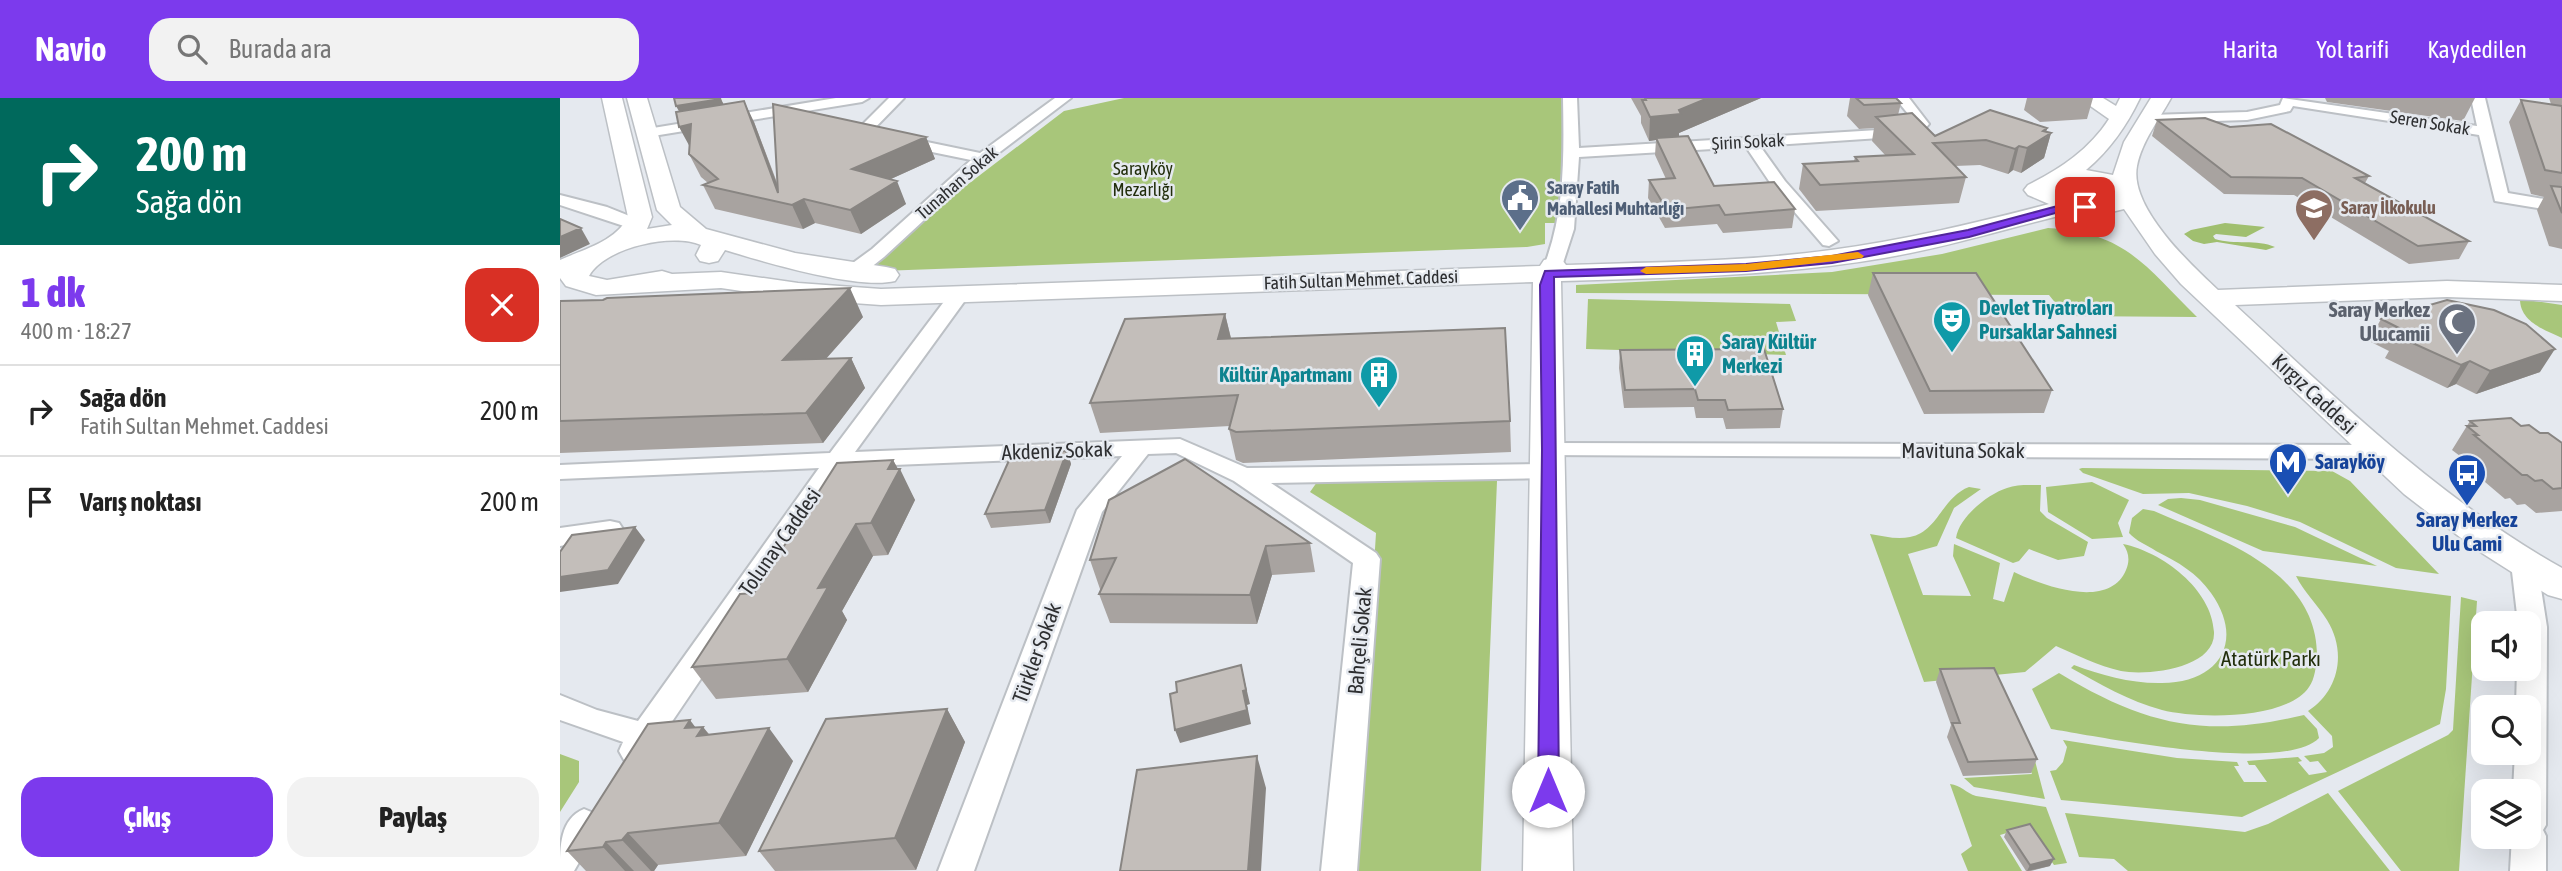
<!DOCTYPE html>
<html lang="tr">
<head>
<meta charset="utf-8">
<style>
  :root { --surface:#fff; --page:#f2f2f2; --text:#222; --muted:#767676; --line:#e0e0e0; --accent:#7c3aed }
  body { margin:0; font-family:"Asap Condensed",sans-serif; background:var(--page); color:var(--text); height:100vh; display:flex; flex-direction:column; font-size:26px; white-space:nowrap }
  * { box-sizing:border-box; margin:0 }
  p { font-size:23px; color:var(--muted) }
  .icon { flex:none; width:38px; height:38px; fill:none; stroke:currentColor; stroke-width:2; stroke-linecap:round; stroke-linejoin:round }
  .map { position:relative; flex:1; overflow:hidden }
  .drawer { display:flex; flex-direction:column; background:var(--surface); width:560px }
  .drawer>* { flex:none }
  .guide { background:#00695c; color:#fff; overflow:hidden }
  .tools { position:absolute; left:1911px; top:513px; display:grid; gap:14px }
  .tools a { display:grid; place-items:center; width:70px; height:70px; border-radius:14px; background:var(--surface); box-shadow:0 7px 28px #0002; font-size:35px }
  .pin { position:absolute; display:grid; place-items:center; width:60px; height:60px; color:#fff; margin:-30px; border-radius:14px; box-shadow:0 4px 10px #0006 }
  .me { position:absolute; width:77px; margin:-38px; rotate:0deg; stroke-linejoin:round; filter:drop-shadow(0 0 5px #0008) }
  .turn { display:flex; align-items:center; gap:24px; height:147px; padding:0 21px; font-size:32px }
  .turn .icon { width:91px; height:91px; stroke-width:2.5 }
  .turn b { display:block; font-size:49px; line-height:60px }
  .round { display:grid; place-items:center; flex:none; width:74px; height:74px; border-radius:21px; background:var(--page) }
  .overview { display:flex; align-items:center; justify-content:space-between; height:119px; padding:0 21px }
  h1 { font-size:42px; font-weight:800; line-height:52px; color:var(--accent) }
  .primary-button { display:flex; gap:14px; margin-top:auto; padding:14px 21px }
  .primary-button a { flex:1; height:80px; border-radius:21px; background:var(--accent); color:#fff; font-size:28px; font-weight:800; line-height:80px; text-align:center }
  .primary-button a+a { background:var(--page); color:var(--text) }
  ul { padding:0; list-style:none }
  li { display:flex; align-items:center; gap:21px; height:91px; padding:0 21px; border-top:2px solid var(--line) }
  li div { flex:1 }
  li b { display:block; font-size:26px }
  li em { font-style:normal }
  header { display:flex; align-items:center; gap:42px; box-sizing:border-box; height:98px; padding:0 35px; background:var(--accent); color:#fff }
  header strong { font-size:33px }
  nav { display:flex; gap:38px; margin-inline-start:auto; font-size:24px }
  .search { width:490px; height:63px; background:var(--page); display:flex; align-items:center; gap:18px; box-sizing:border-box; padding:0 24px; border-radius:21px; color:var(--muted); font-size:26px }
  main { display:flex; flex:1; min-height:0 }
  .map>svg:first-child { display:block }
</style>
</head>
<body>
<header>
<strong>Navio</strong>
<div class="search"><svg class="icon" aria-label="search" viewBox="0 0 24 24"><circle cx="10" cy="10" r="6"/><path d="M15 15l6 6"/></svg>Burada ara</div>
<nav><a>Harita</a><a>Yol tarifi</a><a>Kaydedilen</a></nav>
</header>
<main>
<section class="drawer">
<div class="guide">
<div class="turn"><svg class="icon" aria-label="right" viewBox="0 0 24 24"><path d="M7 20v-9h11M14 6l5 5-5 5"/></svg><div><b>200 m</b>Sağa dön</div></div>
</div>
<div class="overview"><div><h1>1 dk</h1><p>400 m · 18:27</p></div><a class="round" style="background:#d93025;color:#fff"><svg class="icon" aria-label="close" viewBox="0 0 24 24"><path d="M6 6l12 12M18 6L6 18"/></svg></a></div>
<ul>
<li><svg class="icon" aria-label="right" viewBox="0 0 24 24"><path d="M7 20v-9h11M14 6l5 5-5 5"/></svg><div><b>Sağa dön</b><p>Fatih Sultan Mehmet. Caddesi</p></div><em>200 m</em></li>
<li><svg class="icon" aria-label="arrive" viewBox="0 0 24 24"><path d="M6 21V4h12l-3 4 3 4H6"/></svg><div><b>Varış noktası</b></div><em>200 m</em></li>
</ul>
<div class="primary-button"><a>Çıkış</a><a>Paylaş</a></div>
</section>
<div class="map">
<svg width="2002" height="773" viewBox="0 0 2002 773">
  <rect width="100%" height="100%" fill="#e5e9ef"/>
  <path fill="#a8c67a" d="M564,0h440l-5,125h-14v21l-18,3 -674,25 211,-161z
    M1488,130c78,4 98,39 149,89l-131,-1 -17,-21 -473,-2v-8l256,-13 110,-18z
    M1028,201l202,5 6,17 -20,1 10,33 -200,-6z
    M1960,201l42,6v33c-17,-8 -42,-16 -42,-39z
    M1522,370l250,3 18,10 89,93 -43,-6 -96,-46 -53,-16 -58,-13 -46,1 -60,-21 -4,-4z
    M931,372l6,11 -16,390h-126l21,-338 -66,-41 12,-17z
    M1532,384l37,18 -11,23 5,14 -31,2 -44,-27 -2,-25z
    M1481,387l-1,26 7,7 41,24 -4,14 -26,4 -29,-11 -10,12 -6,2 -57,-25c3,-21 32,-44 51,-50 10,-4 23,-3 34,-3z
    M1409,389l12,2 -27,19 -17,38 -29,8 15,41 48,1 -18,-40 1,-12 46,19 -7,36 11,3 10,-30c27,13 95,39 112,-2 4,-9 3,-18 -3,-26 39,8 89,45 91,88 2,37 -68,44 -93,39 -23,-5 -44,-16 -65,-25l-31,26 -101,10 -54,-148c13,2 27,6 40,3 28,-5 32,-40 59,-50z
    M1621,400l19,2 95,27 82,39 -114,-15 -105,-46 10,-6z
    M1583,411l11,2c43,19 90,34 126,66 24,22 37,47 37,79 -1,10 -2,23 -8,31 -22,33 -112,32 -147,23 -33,-9 -62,-26 -91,-42l3,-3c27,10 55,18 84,18 58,2 89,-39 53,-90 -14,-20 -33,-31 -55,-42 -9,-6 -20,-10 -27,-18l3,-15z
    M1736,478l155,20 -5,93 -6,35 -198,93 -181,-17 -11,-29 6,-1 7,-8 4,-15 -4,-7 114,18 60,4 2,4h-5l10,16h23l-12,-17h-6l-2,-4 51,-4 4,4 -4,1 11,13 18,-3 -9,-11 -8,1 -6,-6 20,-3 9,-6 -1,-11 -24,-25c31,-20 39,-59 19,-91 -9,-15 -24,-29 -31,-44z
    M1901,499l16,4 -18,270h-58l-63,-80 110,-56 5,-5z
    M1499,575c86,52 146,66 245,42l13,14 2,9c-35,36 -218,-1 -268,-9l-19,-40z
    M0,656l19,7v21l-19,30z
    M1464,659h10l11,42 -71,-12 -10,-9 68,-4z
    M1390,686c11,1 16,9 26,12l70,11 21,56 -13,2 -27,-38 -27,8 22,36h-54l-7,-17 11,-8z
    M1768,695l62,78h-262l-14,-12 -35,-2 -14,-44 180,19 23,-8z"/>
  <path fill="#a0bf6f" d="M1665,125l40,4 -19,10 -30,-3 -3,2 2,3c19,6 42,0 60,8l-9,3 -49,-8 -13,2 -11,-3 -9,-7 7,-4z"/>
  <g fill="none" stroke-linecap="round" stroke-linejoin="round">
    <defs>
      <path id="street" d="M276,0h33l-7,4 -215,35 -7,-4 7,-4z
        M329,0h15l-38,39h-10l-2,-3 2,-3z
        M495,0h16l-83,63 -104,96 -24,19h-14l-2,-4 2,-4 26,-19 99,-89 -78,-16 -3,-3 3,-3 5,-2 82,17z
        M1003,0h14l2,50 316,-19 18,-4 1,-4 -19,-23h14l20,26 -6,7 -28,6 -135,9 25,35 53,60 -9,5 -6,-1 -50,-58 -27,-40 -167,10 -5,72 -12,37 -9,6 -9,-6c21,-53 20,-111 19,-168z
        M1723,0l194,28 -6,-28h14l23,95 54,9v10l-67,-11 -16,-66 -186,-29 -3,5 -43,9 -97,3 -7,-4 7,-4 97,-3 33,-7z
        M0,97l47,12 35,14 3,4 -9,5 -76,-25z
        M399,191l10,6 -114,157 325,-13 67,29 302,-4 9,2 3,5 -3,5 -9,2 -278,5 105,70 4,6 -23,312h-36l32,-308 -119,-82 -58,-28 -28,1 -46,58 -128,359h-36l139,-361 45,-54 -278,11 -198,293 -11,4 -11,-4 -5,-9 4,-9 -63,-22v-25l37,15 41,11 181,-253 -259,11v-14l270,-12 122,-162z
        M989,345l828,2 8,2 4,5 -4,5 -8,2 -836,-4 -4,-5 4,-5z
        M50,423l9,2 4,6 -4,6 -59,11v-18z
        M1964,456l9,3 4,6 10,64 -1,198 -3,5 3,6v35h-36l2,-35h17v-45h-16l2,-39h14v-45h-13l1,-39h12v-45h-11l-7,-60 4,-6z
        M24,711l12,5 5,10 -27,47h-14c0,-25 0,-52 24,-62z"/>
      <path id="secondary" d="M42,0h20l30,119 -5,12 25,-4 -15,-15 -30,-112h20l33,109 26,22 89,24 91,14 9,2 4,6 -4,6c-37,9 -131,-19 -170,-31l-7,11 -9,2 -9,-2 -4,-6 5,-10c-29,-13 -97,3 -112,31l18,4 55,-9 10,3 49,-2 77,11 83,6 659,-23 4,-6 9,-2 9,2 4,5c88,-3 177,-3 265,-15 74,-10 145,-27 218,-46l-21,-9 -4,-5 4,-5c32,-16 61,-35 81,-66l-30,-21h24l13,8 4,-8h20c-13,27 -29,51 -54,72l27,5 11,-33 27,-44h20c-12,22 -29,43 -34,68 -8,41 53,98 81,124l229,-9 115,4v16l-115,-4 -212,8c103,95 204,194 327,263v31l-14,-4 -74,-47 -70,-54 -223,-210 -26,-30 -31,-45 -29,7 -20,-4c-64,15 -126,35 -191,46 -107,18 -215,20 -323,23l12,590h-50l10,-589 -652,23 -83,-6 -77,-11 -125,7 -30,-9 -6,-8v-18c24,-11 55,-18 68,-43zM1511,82l31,7 13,7c-18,14 -41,3 -60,-4z"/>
    </defs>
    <use href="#street" stroke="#bcc0c5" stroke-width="4"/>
    <use href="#secondary" stroke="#bcc0c5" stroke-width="3"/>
    <use href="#street" fill="#fff" fill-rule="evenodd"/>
    <use href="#secondary" fill="#fff" fill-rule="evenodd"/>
  </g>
  <path fill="#a8a3a0" d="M1071,0h130l-82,35v3l35,50 81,23 -3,19 -69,5 -6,-9 -52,4 -17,-30 1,-18 17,-1 -11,-24 1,-15 -7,1 -8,-18v-7z
    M1290,0h46l5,5 -3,12 37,21 112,-8 -1,4 5,1 -7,25 -23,15 -8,-3 -5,4 -28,-9 -25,1 11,11 -7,26 -143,8 -17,-22 4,-25 51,-3 1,-4 31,-1 -14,-15 2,-13 -15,1 -12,-13z
    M1467,0h66l-6,21 -47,3 -16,-12z
    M1765,0h150l-12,23 -136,-19z
    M1989,0h13v151l-13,-3 -12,-36 7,-13 -13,-3 -22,-72 12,-22 30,4z
    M161,1l2,5 31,18 24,63 148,-48 9,22 -44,20 15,25 -45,30 -46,-11 -12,6 -88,-20 -12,-24 5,-2 -7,-6 -12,-23 1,-7z
    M1597,22l212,56 -4,7 104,58 -10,18 -50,5 -115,-69 -70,-1 -72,-58z
    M1313,175l179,117 -8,23 -120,1 -56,-119z
    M0,203l303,16 -37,42 25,-1 14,30 -42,55 -263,10z
    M665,216l6,24 279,83 1,31 -268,11 -7,-3 -7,-31 1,-3 -130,7 -10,-30z
    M1821,221l159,53 -64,22 -20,-10 -9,4 -62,-30 4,-7 -20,-10z
    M1060,252l163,59 -3,19 -54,1 -3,-11h-27l-2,-11 -70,1 -5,-40z
    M1910,323l51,5 41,17v68l-26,2 -11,-9 -8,1 -7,-7 -5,1 -47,-40 2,-3 -8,-6z
    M507,353l4,13 -21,59 -59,5 -6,-14z
    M333,362l22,40 -27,55 -15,1 -31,55 5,9 -39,72 -92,7 -24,-32 62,-74z
    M750,445l5,29 -43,3 -15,49 -147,-1 -11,-29 2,-5h-1l-10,-29z
    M1380,571l97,90 -6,14 -68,3 -16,-39 4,-12 -15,-43z
    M387,611l18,33 -49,128 -141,1 -16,-20z
    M135,629h8l6,7 84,27 -47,95 -88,9 -4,6h-68l-19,-20z
    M1447,732l43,36 -19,5h-5l-22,-34z"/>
  <path fill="#888582" d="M1148,0h53l-82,35v5h-23v2l-7,1 1,-24 29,-7z
    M161,1l7,14 -44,7 -8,-14z
    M184,3l10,21 30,81 -6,-10z
    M131,26v25l-12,-22z
    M1487,30l-2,10 6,-5 -7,25 -23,15 6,-25 16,-17z
    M366,39l9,22 -73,33 -10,-23z
    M1459,48l-6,24 -5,4 7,-25z
    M337,83l9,23 -45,30 -11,-24z
    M244,101l11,24 -12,6 -11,-24z
    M21,130l9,16 -30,14v-21z
    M290,190l13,29 -65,73 -15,-30z
    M665,216l7,29 -14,-4z
    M1995,251l-15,23 -64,22 14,-23z
    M291,260l14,30 -42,55 -17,-30z
    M1910,263l-14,23 -9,4 14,-23z
    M507,353l4,13 -21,59 -5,-13z
    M333,362l6,11 1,-2 15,31 -27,55 -17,-32 17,-54z
    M296,426l17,32 -31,55 5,9 -39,72 -21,-33 31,-71z
    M75,429l10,13 -27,44 -58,8v-15z
    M706,448l6,29 -15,49 -7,-29z
    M681,567l9,39 -3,1 4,19 -71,19 -5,-13 68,-39z
    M387,611l18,33 -49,128 -21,-32z
    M130,622l9,12 4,-5 25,33 -43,-32z
    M209,630l24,33 -47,95 -27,-33z
    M697,658l9,32 -5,83h-13z
    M68,735l30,32 -4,6h-3l-29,-31z
    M46,744l28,29h-9l-22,-24z
    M1494,761l-4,7 -23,5 3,-6z"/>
  <path fill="#c3beba" stroke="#888582" stroke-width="2" d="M114,0h41l6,1 -45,7z
    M1085,0h63l-29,12 2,4 -31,3 -8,-17h4z
    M1296,0h40l5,5 -37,2z
    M1961,2l41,6v67l-17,-3z
    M184,3l34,92 -5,-89 153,33 -74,32 45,12 -47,29 -46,-11 -12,6 -89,-20 15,-6 -29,-25 2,-30 -12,3 -3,-15z
    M1430,12l57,18 -4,3 8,2 -24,15 -8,-2 -4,3 -29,-9 -53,3 33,34 -146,8 -17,-21 55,-3 -3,-4 59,-3 -38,-37 36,-4 23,23z
    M1645,20l25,9 41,-3 98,52 -14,2 114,63 -51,5 -116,-68 -71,-1 -74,-57z
    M1128,38l26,50 60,-4 21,27 -70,6 -6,-10 -52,5 -18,-30 26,-2 -19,-40z
    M1991,88l11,1v26z
    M0,121l21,9 -21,9z
    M1313,175h103l76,117 -122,1z
    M290,190l-67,72 68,-2 -45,55 -246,8v-120l43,-1 4,-2z
    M1887,202l47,10 32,14 29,25 -65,22 -20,-10 -9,4 -64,-29 10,-4 -26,-13z
    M665,216l-7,25 287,-11 5,93 -274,11 -7,-3 9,-34 -148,8 35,-84z
    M1204,251l19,60 -55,1 -3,-10h-27l-3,-11 -70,1 -5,-40z
    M1951,320l10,8 8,-1 11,8h8l14,10v45l-9,1 -11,-9 -7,1 -8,-6h-5l-48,-40h4l-11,-9h9l-6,-5z
    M507,353l-22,59 -60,4 26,-58z
    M625,361l125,84 -44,3 -16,49 -151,-1 17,-36 -26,2 19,-60z
    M333,362l-5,9h12l-29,54 -15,1 -38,64 10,-1 -41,72 -95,8 48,-73 14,-1 83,-130z
    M75,429l-27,43 -48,7v-25l12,-17z
    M681,567l5,25 -3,1 4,19 -72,20 -5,-36 7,-2 -1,-10z
    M1434,570l43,91 -69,3 -16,-39h8l-20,-54z
    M387,611l-52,129 -136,13 67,-132z
    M130,622l-5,8 18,-1 -6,9 72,-8 -50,95 -91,10 -6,7 -16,2 -3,5 -36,4 81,-127z
    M697,658l-9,115h-128l17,-101z
    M1470,726l24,35 -24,6 -23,-35z"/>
  <path fill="#7c3aed" stroke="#51269a" stroke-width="2" d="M1505,106h20l5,3 -5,4 -19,-1 -97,27 -137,26 -86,8 -192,6 5,514 -3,6 -8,3 -7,-3 -3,-6 4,-341 -2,-165 5,-14 201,-7 86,-8 136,-26z"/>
  <path fill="#f59e0b" d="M1298,154l6,4 -2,2 -116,13 -100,3 -6,-3 6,-4 100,-3z"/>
  <defs>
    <symbol id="civic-pin" viewBox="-11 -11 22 30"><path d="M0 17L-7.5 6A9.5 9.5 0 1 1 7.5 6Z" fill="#5c6f8a" stroke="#e5e9ef"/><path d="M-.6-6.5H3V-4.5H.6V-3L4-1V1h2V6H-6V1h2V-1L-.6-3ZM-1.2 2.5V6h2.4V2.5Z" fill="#fff"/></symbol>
    <symbol id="school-pin" viewBox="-11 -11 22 30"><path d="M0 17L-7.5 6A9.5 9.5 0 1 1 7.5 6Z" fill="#8d6e63" stroke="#e5e9ef"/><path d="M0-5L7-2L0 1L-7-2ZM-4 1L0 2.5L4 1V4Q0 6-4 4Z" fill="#fff"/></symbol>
    <symbol id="theatre-pin" viewBox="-11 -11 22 30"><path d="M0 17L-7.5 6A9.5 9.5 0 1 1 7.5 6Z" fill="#0f9aa8" stroke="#e5e9ef"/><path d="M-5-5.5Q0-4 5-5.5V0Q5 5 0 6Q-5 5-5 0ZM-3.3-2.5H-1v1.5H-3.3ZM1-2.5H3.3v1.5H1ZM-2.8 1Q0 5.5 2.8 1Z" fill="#fff"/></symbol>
    <symbol id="mosque-pin" viewBox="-11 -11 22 30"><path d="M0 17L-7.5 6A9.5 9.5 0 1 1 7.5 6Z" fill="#6b7280" stroke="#e5e9ef"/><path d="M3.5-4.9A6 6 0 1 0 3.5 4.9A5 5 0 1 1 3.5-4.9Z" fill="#fff"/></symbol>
    <symbol id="building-pin" viewBox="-11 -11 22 30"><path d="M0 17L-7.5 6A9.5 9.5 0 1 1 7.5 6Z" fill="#0f9aa8" stroke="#e5e9ef"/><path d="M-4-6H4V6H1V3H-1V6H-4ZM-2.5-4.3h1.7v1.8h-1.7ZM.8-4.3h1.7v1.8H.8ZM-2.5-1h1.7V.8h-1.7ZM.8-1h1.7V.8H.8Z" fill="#fff"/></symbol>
    <symbol id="metro-pin" viewBox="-11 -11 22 30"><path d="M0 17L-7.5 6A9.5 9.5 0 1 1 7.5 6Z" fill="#1a4fb4" stroke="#e5e9ef"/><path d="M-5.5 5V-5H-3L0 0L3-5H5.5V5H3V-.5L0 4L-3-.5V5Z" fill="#fff"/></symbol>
    <symbol id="bus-pin" viewBox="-11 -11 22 30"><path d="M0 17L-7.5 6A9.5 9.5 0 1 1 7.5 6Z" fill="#1a4fb4" stroke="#e5e9ef"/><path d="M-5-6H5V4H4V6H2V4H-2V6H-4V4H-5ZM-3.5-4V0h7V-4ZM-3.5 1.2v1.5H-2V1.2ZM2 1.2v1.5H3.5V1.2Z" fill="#fff"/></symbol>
  </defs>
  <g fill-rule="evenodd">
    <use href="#civic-pin" x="938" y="78" width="44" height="60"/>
    <use href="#school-pin" x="1732" y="88" width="44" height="60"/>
    <use href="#theatre-pin" x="1370" y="200" width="44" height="60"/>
    <use href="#mosque-pin" x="1875" y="202" width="44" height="60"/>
    <use href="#building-pin" x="1113" y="234" width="44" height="60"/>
    <use href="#building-pin" x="797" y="255" width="44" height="60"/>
    <use href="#metro-pin" x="1706" y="342" width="44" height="60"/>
    <use href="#bus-pin" x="1885" y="353" width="44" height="60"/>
  </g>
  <g text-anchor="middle" stroke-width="5" stroke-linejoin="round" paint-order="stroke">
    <g font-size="18" fill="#2e2f31" stroke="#e5e9ef">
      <text transform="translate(1870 25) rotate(9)" y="6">Seren Sokak</text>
      <text transform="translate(1188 44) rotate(-3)" y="6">Şirin Sokak</text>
      <text transform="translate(397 85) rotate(-41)" y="6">Tunahan Sokak</text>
      <text transform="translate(801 182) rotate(-2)" y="6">Fatih Sultan Mehmet. Caddesi</text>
    </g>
    <g font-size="18" fill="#222e0c" stroke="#e5e9ef">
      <text x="583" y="77">Sarayköy<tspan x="583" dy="21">Mezarlığı</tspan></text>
    </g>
    <g font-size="18" font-weight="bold" fill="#4e5e75" stroke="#e5e9ef" text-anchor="start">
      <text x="987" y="96">Saray Fatih<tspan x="987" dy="21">Mahallesi Muhtarlığı</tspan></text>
    </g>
    <g font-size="18" font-weight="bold" fill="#785e54" stroke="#e5e9ef" text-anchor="start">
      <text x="1781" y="116">Saray İlkokulu</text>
    </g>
    <g font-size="21" font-weight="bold" fill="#0d838f" stroke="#e5e9ef" text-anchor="start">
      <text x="1419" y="217">Devlet Tiyatroları<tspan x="1419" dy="24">Pursaklar Sahnesi</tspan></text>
      <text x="1162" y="251">Saray Kültür<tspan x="1162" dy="24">Merkezi</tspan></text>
      <text x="792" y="284" text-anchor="end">Kültür Apartmanı</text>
    </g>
    <g font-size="21" font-weight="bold" fill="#5b616d" stroke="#e5e9ef" text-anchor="end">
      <text x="1870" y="219">Saray Merkez<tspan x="1870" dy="24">Ulucamii</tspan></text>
    </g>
    <g font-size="21" fill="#2e2f31" stroke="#e5e9ef">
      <text transform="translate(1754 296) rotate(43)" y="7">Kırgız Caddesi</text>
      <text transform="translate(497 353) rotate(-2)" y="7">Akdeniz Sokak</text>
      <text x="1403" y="360">Mavituna Sokak</text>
      <text transform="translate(220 444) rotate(-55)" y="7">Tolunay Caddesi</text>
      <text transform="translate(800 543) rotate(-85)" y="7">Bahçeli Sokak</text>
      <text transform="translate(477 555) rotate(-70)" y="7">Türkler Sokak</text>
    </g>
    <g font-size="21" font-weight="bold" fill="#164399" stroke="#e5e9ef" text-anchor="start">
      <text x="1755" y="371">Sarayköy</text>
      <text x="1907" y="429" text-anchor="middle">Saray Merkez<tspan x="1907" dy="24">Ulu Cami</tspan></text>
    </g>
    <g font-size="21" fill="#222e0c" stroke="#e5e9ef">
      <text x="1711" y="568">Atatürk Parkı</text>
    </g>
  </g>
</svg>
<div class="tools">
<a><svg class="icon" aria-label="sound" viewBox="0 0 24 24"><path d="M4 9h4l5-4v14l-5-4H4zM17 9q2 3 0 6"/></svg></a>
<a><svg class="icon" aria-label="search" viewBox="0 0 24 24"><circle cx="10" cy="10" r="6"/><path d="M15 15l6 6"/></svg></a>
<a><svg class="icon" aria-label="layers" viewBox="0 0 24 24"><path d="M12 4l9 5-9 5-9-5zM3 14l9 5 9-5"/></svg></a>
</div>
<div class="pin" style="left:1525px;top:109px;background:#d93025"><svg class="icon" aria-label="arrive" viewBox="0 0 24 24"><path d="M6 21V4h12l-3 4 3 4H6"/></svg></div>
<svg class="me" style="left:988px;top:693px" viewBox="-20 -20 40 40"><circle r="19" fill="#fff"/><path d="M0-13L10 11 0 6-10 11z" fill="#7c3aed"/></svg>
</div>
</main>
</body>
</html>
